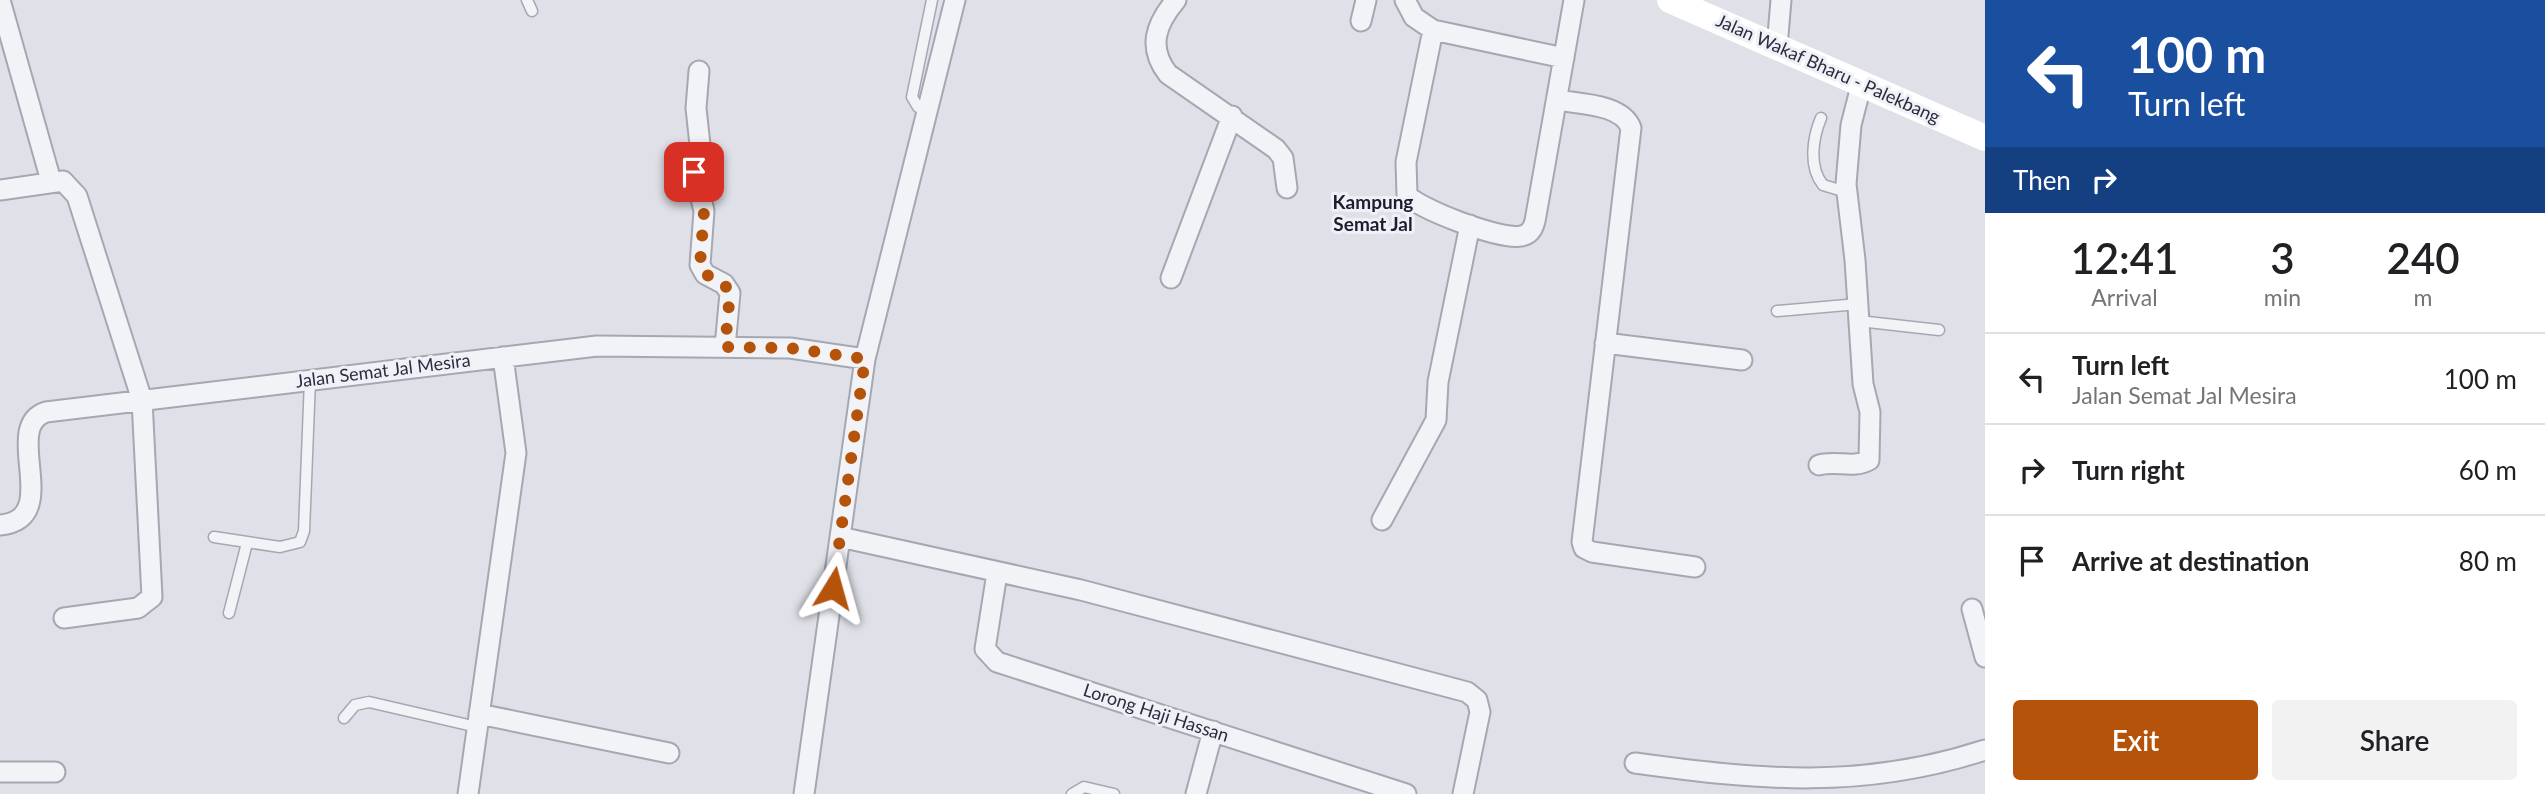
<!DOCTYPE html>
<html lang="en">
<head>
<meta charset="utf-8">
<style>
  :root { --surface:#fff; --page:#f2f2f2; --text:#202124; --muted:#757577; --line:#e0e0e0; --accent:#b45309 }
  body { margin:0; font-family:Lato,sans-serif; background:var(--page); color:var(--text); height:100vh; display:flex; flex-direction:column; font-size:26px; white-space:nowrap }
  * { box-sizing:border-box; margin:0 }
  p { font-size:23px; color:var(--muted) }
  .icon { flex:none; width:38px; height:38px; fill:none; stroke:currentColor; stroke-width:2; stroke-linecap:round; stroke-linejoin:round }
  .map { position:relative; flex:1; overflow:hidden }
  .sheet { display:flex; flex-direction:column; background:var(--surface); width:560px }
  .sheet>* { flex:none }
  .top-card { background:#1a4fa0; color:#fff; overflow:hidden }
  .pin { position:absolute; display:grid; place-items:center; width:60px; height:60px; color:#fff; margin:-30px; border-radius:14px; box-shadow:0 4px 10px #0006 }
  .me { position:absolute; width:77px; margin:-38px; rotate:8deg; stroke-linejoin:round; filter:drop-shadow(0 0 5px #0008) }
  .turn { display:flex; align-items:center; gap:24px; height:147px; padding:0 28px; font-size:32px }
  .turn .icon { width:91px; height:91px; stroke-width:2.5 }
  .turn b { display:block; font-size:49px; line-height:60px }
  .then { display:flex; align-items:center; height:66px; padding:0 28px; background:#0003; gap:14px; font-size:26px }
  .eta { display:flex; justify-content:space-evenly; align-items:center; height:119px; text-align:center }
  .eta b { font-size:42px; font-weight:600; line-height:49px }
  .cta { display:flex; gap:14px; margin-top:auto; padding:14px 28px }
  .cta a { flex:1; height:80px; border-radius:7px; background:var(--accent); color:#fff; font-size:28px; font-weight:600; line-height:80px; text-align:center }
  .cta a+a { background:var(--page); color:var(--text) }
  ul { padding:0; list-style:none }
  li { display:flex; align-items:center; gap:21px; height:91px; padding:0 28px; border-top:2px solid var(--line) }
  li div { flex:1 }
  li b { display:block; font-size:26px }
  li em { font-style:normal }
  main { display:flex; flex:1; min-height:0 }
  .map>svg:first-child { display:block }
</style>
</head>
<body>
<main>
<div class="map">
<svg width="1985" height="794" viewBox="0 0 1985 794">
  <rect width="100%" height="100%" fill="#e0e1e8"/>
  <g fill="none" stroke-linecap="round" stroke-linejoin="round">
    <defs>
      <path id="service" d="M527,0l5,11
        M927,111l-9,-4 -6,-10 20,-97
        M1821,118c-8,19 -13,49 2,67l23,7
        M1777,311l81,-7
        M1859,321l80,9
        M214,537l66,10 20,-5 4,-11 6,-151
        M229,613l18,-70
        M344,718l11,-13 14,-3 108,25
        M1072,794l12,-7 30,7"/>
      <path id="minor" d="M0,0l51,181
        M1176,0c-20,24 -29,47 -8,74l108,75 7,9 4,30
        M1405,0l9,17 19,13 131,28
        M1361,21l5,-21
        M1433,30l-27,132 1,33c14,15 93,45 114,41 8,-1 12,-7 14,-15l39,-221
        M1777,47l4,-47
        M699,71l-3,37 4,37 -6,24 10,42 -4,54 5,9 19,10 6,9 -5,54
        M1557,100c23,4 65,4 74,28l-49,414 2,6 8,4 103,15
        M0,190l63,-9 14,15 65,204 10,197 -14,11 -74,10
        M1171,278l61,-162
        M1605,343l137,17
        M1819,465c17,-5 35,4 50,-5l1,-48 -7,-28 -8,-124 -9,-76 5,-59 10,-39
        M1382,520l54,-100 2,-38 32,-157
        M0,525c65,-6 0,-98 46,-113l551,-66 193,2 75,11
        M840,537l241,53 386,102 10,8 3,12 -17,82
        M997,573l-12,76 12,13 409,132
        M1972,609l13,48
        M479,714l190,39
        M1635,763c124,17 228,27 350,-13
        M0,772h55
        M468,794l48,-341 -13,-96
        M804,794l61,-435 90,-359
        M1196,794l17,-63"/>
    </defs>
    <use href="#service" stroke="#a5a7b2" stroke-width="13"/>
    <use href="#minor" stroke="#a5a7b2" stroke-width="23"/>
    <use href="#service" stroke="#f2f3f7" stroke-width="10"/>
    <use href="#minor" stroke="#f2f3f7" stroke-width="19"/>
    <path stroke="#fff" stroke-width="26" d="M1670,0l315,138"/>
  </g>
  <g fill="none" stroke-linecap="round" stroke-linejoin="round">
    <path stroke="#b45309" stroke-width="12" stroke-dasharray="0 21.6" d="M694,172l10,39 -4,54 5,9 19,10 6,9 -5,54 65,1 75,11 -32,229"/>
  </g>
  <g text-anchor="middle" stroke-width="6" stroke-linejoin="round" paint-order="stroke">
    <g font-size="18" fill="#292d3f" stroke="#eff1f6">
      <text transform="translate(1828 69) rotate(24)" y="6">Jalan Wakaf Bharu - Palekbang</text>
      <text transform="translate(383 371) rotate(-7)" y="6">Jalan Semat Jal Mesira</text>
      <text transform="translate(1156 713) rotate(18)" y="6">Lorong Haji Hassan</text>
    </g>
    <g font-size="19" font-weight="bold" fill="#1b1e30" stroke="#eff1f6">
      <text x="1373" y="209">Kampung<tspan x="1373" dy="22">Semat Jal</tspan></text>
    </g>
  </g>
</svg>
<div class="pin" style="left:694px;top:172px;background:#d93025"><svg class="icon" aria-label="arrive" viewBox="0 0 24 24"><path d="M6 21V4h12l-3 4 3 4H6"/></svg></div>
<svg class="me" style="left:833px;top:588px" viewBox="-20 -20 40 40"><path d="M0-17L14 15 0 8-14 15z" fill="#b45309" stroke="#fff" stroke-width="4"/></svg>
</div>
<section class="sheet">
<div class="top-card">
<div class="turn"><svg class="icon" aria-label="left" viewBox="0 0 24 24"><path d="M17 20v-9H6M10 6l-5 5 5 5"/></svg><div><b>100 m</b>Turn left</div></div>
<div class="then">Then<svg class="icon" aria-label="right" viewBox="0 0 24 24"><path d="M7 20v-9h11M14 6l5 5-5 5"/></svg></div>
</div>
<div class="eta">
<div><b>12:41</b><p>Arrival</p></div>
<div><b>3</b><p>min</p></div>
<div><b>240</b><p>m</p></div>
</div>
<ul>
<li><svg class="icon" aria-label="left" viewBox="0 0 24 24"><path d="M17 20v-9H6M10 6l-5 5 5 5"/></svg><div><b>Turn left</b><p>Jalan Semat Jal Mesira</p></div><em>100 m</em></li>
<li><svg class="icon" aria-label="right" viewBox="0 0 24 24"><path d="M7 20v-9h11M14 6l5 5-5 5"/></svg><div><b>Turn right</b></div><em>60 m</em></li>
<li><svg class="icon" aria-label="arrive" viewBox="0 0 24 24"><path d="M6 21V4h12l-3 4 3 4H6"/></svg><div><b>Arrive at destination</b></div><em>80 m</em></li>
</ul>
<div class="cta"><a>Exit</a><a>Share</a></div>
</section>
</main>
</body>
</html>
